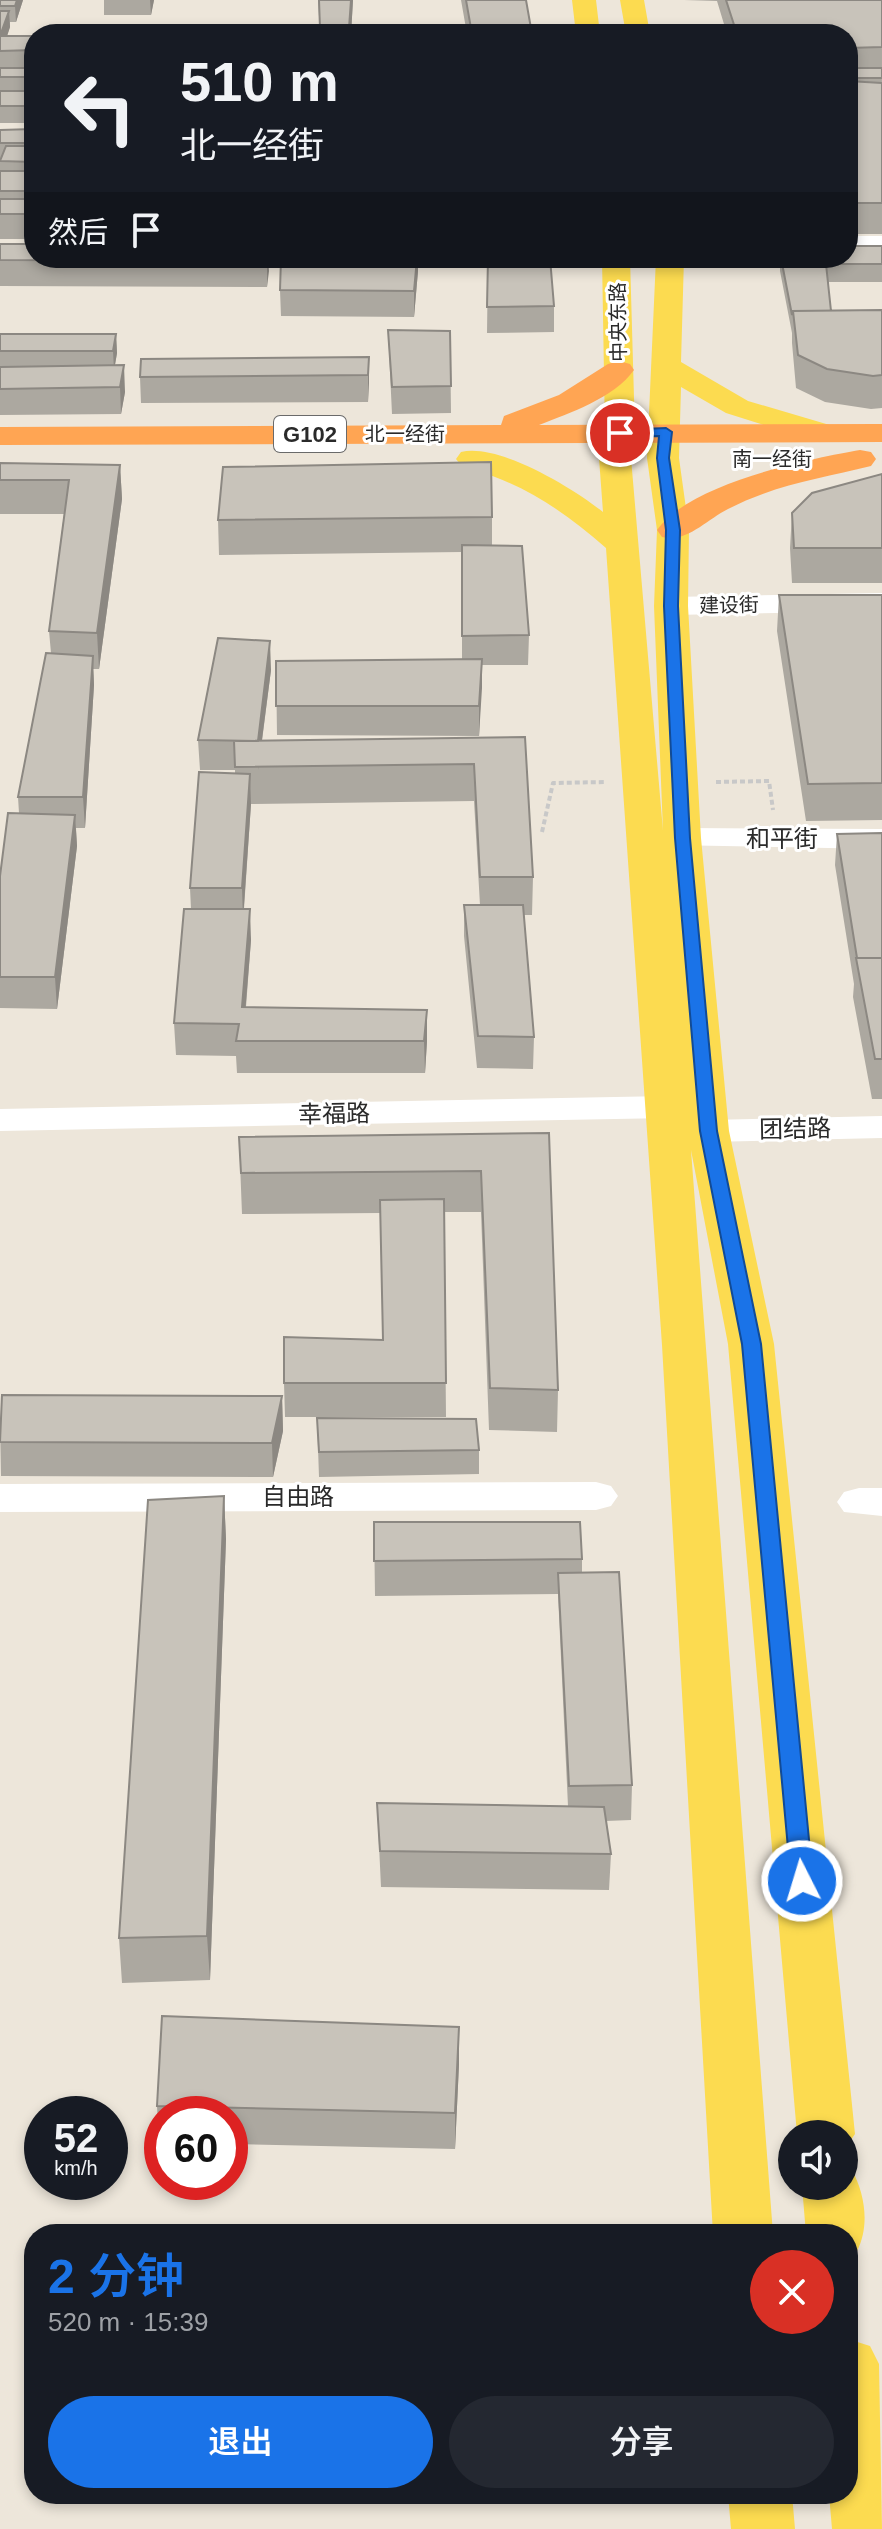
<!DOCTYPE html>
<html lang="zh">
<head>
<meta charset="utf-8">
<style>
  :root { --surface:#171b24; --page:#242831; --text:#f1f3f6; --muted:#9ea1a6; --accent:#1a73e8 }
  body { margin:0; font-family:Helvetica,"Noto Sans SC",sans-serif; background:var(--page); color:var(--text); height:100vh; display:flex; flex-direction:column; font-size:30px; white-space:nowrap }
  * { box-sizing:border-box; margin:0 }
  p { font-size:26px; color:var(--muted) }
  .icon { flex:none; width:44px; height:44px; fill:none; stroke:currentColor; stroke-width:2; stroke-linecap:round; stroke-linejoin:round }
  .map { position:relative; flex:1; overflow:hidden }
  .side { position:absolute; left:24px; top:2224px; width:834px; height:280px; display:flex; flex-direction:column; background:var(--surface); border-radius:32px; box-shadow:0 4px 12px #0003 }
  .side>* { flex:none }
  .guide { position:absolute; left:24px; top:24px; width:834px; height:244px; border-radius:32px; box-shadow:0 4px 12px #0003; background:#171b24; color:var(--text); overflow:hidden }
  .fabs { position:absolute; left:778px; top:2120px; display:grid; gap:16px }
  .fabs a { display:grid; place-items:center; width:80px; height:80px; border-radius:50%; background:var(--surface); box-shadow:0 4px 12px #0003; font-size:40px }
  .speed { position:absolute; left:24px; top:2096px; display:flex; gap:16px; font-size:40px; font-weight:700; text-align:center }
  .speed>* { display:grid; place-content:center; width:104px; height:104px; border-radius:50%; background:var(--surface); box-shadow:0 4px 12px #0003; line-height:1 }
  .speed small { font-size:20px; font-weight:400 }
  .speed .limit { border:12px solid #d22; background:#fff; color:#111 }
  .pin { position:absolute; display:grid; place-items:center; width:68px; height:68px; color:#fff; margin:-34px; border:4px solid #fff; border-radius:50%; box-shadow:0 2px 8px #0007 }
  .me { position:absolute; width:88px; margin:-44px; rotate:355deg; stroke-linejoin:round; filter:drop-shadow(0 0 6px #0008) }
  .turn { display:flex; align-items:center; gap:28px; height:168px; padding:0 24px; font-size:36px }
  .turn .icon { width:104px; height:104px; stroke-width:2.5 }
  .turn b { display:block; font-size:56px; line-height:68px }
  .then { display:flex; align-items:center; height:76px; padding:0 24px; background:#0003; gap:16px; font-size:30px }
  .round { display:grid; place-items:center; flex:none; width:84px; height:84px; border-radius:42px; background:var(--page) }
  .summary { display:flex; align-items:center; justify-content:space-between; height:136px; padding:0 24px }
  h1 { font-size:48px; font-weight:600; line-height:60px; color:var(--accent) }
  .button { display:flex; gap:16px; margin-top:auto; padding:16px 24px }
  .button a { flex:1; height:92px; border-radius:48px; background:var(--accent); color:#fff; font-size:32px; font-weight:600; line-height:92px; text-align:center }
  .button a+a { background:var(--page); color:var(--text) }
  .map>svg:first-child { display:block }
</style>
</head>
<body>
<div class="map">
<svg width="882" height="2529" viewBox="0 0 882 2529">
  <rect width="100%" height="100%" fill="#ede6da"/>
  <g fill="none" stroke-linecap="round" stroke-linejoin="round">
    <path stroke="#c8c8c8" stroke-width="4" stroke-dasharray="5 3" stroke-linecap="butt" d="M716,782l53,-1 4,29
      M542,832l11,-49 53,-1"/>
    <path fill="#fff" fill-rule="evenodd" d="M848,236h34v16h-34z
      M882,593v18l-211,4 -11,-3 -4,-6 4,-6 11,-3z
      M682,828l200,1v20l-212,-4 -5,-7 5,-7z
      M668,1096l13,3 6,8 -6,8 -13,3 -668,13v-22z
      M882,1116v22l-174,4 -13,-3 -6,-8 6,-8 13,-3z
      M596,1482l15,4 7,10 -7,10 -15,4 -596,2v-28z
      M859,1488h23v28l-38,-4 -7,-10 7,-10z"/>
    <path fill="#fcdb50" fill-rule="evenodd" d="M572,0h24l4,34h-24z
      M620,0h24l6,34h-24z
      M602,258h28l5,175 -4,25 32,373 -9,-225 3,-76 -10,-72 9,-200h28l-3,104 67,39 85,25 4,7 -4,7h-22l-85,-27 -45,-26 -2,71 10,72 -1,76 13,232 28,293 45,213 81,790 -11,16v-16h-47l-69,-790 -37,-194 82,1084h-60l-51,-889 -56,-797c-34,-30 -69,-55 -111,-71 -13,-5 -31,-7 -39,-18l5,-7c38,-9 112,36 142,60l-4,-54 6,-25z
      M844,2167l8,3c13,24 18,56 5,81l-9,2v-19h-42l-4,-48h42z
      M848,2339l22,7 9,18 3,165h-50l-3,-35h19z
      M728,2494h64l3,35h-64z"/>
    <path fill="#ffa553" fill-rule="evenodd" d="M619,361l11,3 4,6c-20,28 -64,43 -95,55l343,-1v18l-882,3v-18l501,-2 3,-9 55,-21 49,-31z
      M860,450l11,2 5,7 -5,7c-49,12 -97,19 -143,43 -22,11 -41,34 -66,28l-5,-7c32,-46 150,-71 203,-80z"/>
  </g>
  <path fill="#aca8a0" d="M0,0h23l-7,22h-6v5l-3,9h27v87h-34z
    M104,0h50l-3,15h-47z
    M318,0h35l-2,34h-31z
    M461,0h65l6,34h-65z
    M684,0h198v234h-34v-200h-121l-10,-33z
    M33,129l1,57h-6l-1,13h7v40h-34v-109z
    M0,244l268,14 -1,29 -267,-1z
    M882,246v36h-54l3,29 51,-1v98l-11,1 -46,-7 -29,-14 -4,-45v-10l-12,-62v-13h68z
    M488,258l66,48v26l-67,1z
    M418,271l-4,46 -133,-1 -1,-26z
    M388,330l62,1 1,82 -59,1z
    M0,334h116l1,19 -2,12 10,27 -4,22 -121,1z
    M369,357l-1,45 -227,1 -1,-26z
    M0,463l120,2 2,34 -23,170h-6l1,16 -9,143h-9l1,18 -20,163 -57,-1v-132l19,-63 -1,-16 33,-144 -2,-22 15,-117h-64z
    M882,474v109h-90l-2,-35 2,-35z
    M492,517v28l37,90 -1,30h-46l-3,71 -202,-1 -1,-74 186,-2v-107l-243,3 -1,-35z
    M779,595h103v225l-76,1 -29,-190z
    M271,670l-9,71 263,-4 8,140 -1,38h-8l10,122 -1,32 -56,-1 -13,-132v-31h16l-6,-104 -223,3 -7,105 7,31 -5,67 181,34 -2,32h-188l-1,-17 -60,-1 -2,-32 17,-114 -1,-21 45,-114v-4h-35l-2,-30z
    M882,833v266h-10l-19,-102 1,-13 -19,-119 2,-31z
    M549,1133l9,257 -1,42 -68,-2 -8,-218h-37l2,205h-161l-1,-34 99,-43 -3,-127 -138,1 -3,-77z
    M282,1396l1,35 -10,46 -272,-1 -1,-55z
    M317,1418l162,32v24l-160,3z
    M224,1496l2,43 -16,441 -88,3 -3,-45z
    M374,1522l208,37v13l50,213 -1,35 -25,1 5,33 -2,36 -228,-3 -4,-84 191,3 -10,-212 -183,2z
    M459,2027v37l-4,85 -225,-5v-30h-68v29h-3l-2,-37z"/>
  <path fill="#8c8882" d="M17,0h6l-7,22 -1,-16z
    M150,0h4l-3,15z
    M351,0h2l-2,34h-2z
    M9,11l1,16 -8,24 -2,-14z
    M27,171l1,17 -2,21 -1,-18z
    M267,258h1l1,13 -2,16z
    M417,258h1v13l-4,46v-26z
    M116,334l1,19 -3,17 -1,-19z
    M369,357v26l-1,19v-27z
    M124,365l1,27 -4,22 -1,-27z
    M120,465l2,34 -23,170 -2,-36z
    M270,641l1,29 -13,100v-29z
    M93,656l1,29 -9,143 -2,-31z
    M482,659v29l-3,48v-30z
    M250,774l1,30 -8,115 -1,-31z
    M75,815l2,31 -20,163 -2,-32z
    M250,909l1,31 -8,99 -1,-32z
    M427,1010v31l-2,32 -1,-32z
    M282,1396l1,35 -10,46 -1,-34z
    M224,1496l2,43 -16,441 -3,-44z
    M459,2027v37l-4,85v-36z"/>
  <path fill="#c8c3ba" stroke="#8c8882" stroke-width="2" d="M0,0h17l-2,6h-15z
    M319,0h32l-2,28h-29z
    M466,0h60l6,34h-60z
    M726,0h156v47l-34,1v-14h-111z
    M0,11h9l-9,25z
    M0,36h34v14l-34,1z
    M0,68h34v9h-34z
    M848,68h34v10h-34z
    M848,81l34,2v120h-34z
    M0,91h34v15h-34z
    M33,129l-1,14h-32v-13z
    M6,146h28v16l-34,-1z
    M0,171h27l-2,20h-25z
    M0,199h34v15h-34z
    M0,244h34v14h233v3l-267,-1z
    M848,246h34v18h-56l5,47h-38l-1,4 -11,-57h67z
    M281,258h136l-3,33 -134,-1z
    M488,258h62l4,48 -67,1z
    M882,310v65l-9,1 -46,-7 -29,-14 -5,-44z
    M388,330l62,1 1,55 -59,1z
    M0,334h116l-3,17h-113z
    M369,357l-1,18 -228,2 1,-18z
    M124,365l-4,22 -120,2v-22z
    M491,462l1,55 -274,3 5,-53z
    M0,463l120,2 -23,168 -48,-2 20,-151h-69z
    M882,474v74h-88l-2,-35 20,-20z
    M462,545l60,1 7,89 -67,1z
    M779,595h103v188l-74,1z
    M218,638l52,3 -12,100 -60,-1z
    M46,653l47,3 -10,141h-65z
    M482,659l-3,47h-203v-45z
    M525,737l8,140h-53l-6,-113 -239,3 -1,-26z
    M199,772l51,2 -8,114h-52z
    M8,813l67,2 -20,162h-55v-101z
    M882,833v125h-25l-20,-124z
    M464,905h59l11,132 -56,-1z
    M184,909h66l-8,98 185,3 -3,31h-188l3,-17 -65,-1z
    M856,958h26v101h-7z
    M549,1133l9,257 -68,-2 -9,-217 -240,2 -2,-36z
    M444,1199l2,184h-162v-46l99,3 -3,-140z
    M2,1395l280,1 -10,47 -272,-1z
    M317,1418l159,1 3,31 -160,2z
    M224,1496l-17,440 -88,2 29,-438z
    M374,1522h206l2,37 -208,2z
    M619,1572l13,213 -63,1 -11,-213z
    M377,1803l227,4 7,47 -231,-3z
    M162,2016l297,11 -4,86 -298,-7z"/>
  <path fill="#1a73e8" stroke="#114b97" stroke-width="2" d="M666,428l6,4 -3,26 11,72 -2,76 12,232 27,293 44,213 52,537 -11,8 -11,-8 -49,-537 -42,-213 -25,-293 -11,-232 2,-76 -9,-72 2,-22 -39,1 -7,-4 7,-3z"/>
  <g text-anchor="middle" stroke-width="6" stroke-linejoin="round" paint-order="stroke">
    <g font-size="20" fill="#2a2a2a" stroke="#fff">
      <text transform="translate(618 322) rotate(-91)" y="7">中央东路</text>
      <text x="405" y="441">北一经街</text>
      <text x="772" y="466">南一经街</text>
      <text transform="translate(729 605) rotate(-1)" y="7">建设街</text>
    </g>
    <rect fill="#fff" stroke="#6a6a6a" stroke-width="2" x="274" y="416" width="72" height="36" rx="6"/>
    <g font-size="22" font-weight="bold" fill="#2a2a2a">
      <text x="310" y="442">G102</text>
    </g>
    <g font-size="24" fill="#2a2a2a" stroke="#fff">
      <text x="782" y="847">和平街</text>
      <text transform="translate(334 1114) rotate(-1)" y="8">幸福路</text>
      <text transform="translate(795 1129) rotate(-1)" y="8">团结路</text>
      <text x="298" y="1505">自由路</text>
    </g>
  </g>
</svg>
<div class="fabs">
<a><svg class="icon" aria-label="sound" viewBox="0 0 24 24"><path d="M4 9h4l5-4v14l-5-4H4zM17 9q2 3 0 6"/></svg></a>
</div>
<div class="speed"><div>52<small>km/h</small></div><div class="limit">60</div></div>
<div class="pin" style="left:620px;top:433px;background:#d93025"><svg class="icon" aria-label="arrive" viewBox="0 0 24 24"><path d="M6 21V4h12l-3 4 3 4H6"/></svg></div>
<svg class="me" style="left:802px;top:1881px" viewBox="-20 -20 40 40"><circle r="17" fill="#1a73e8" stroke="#fff" stroke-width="3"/><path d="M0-11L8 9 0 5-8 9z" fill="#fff"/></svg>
<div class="guide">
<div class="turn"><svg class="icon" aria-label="left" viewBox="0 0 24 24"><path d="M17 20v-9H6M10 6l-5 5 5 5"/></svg><div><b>510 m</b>北一经街</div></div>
<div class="then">然后<svg class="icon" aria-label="arrive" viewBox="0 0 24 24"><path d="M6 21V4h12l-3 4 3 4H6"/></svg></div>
</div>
<section class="side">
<div class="summary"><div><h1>2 分钟</h1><p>520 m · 15:39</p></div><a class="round" style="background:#d93025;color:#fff"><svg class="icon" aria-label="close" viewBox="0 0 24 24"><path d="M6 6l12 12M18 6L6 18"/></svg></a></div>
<div class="button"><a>退出</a><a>分享</a></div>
</section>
</div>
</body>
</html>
